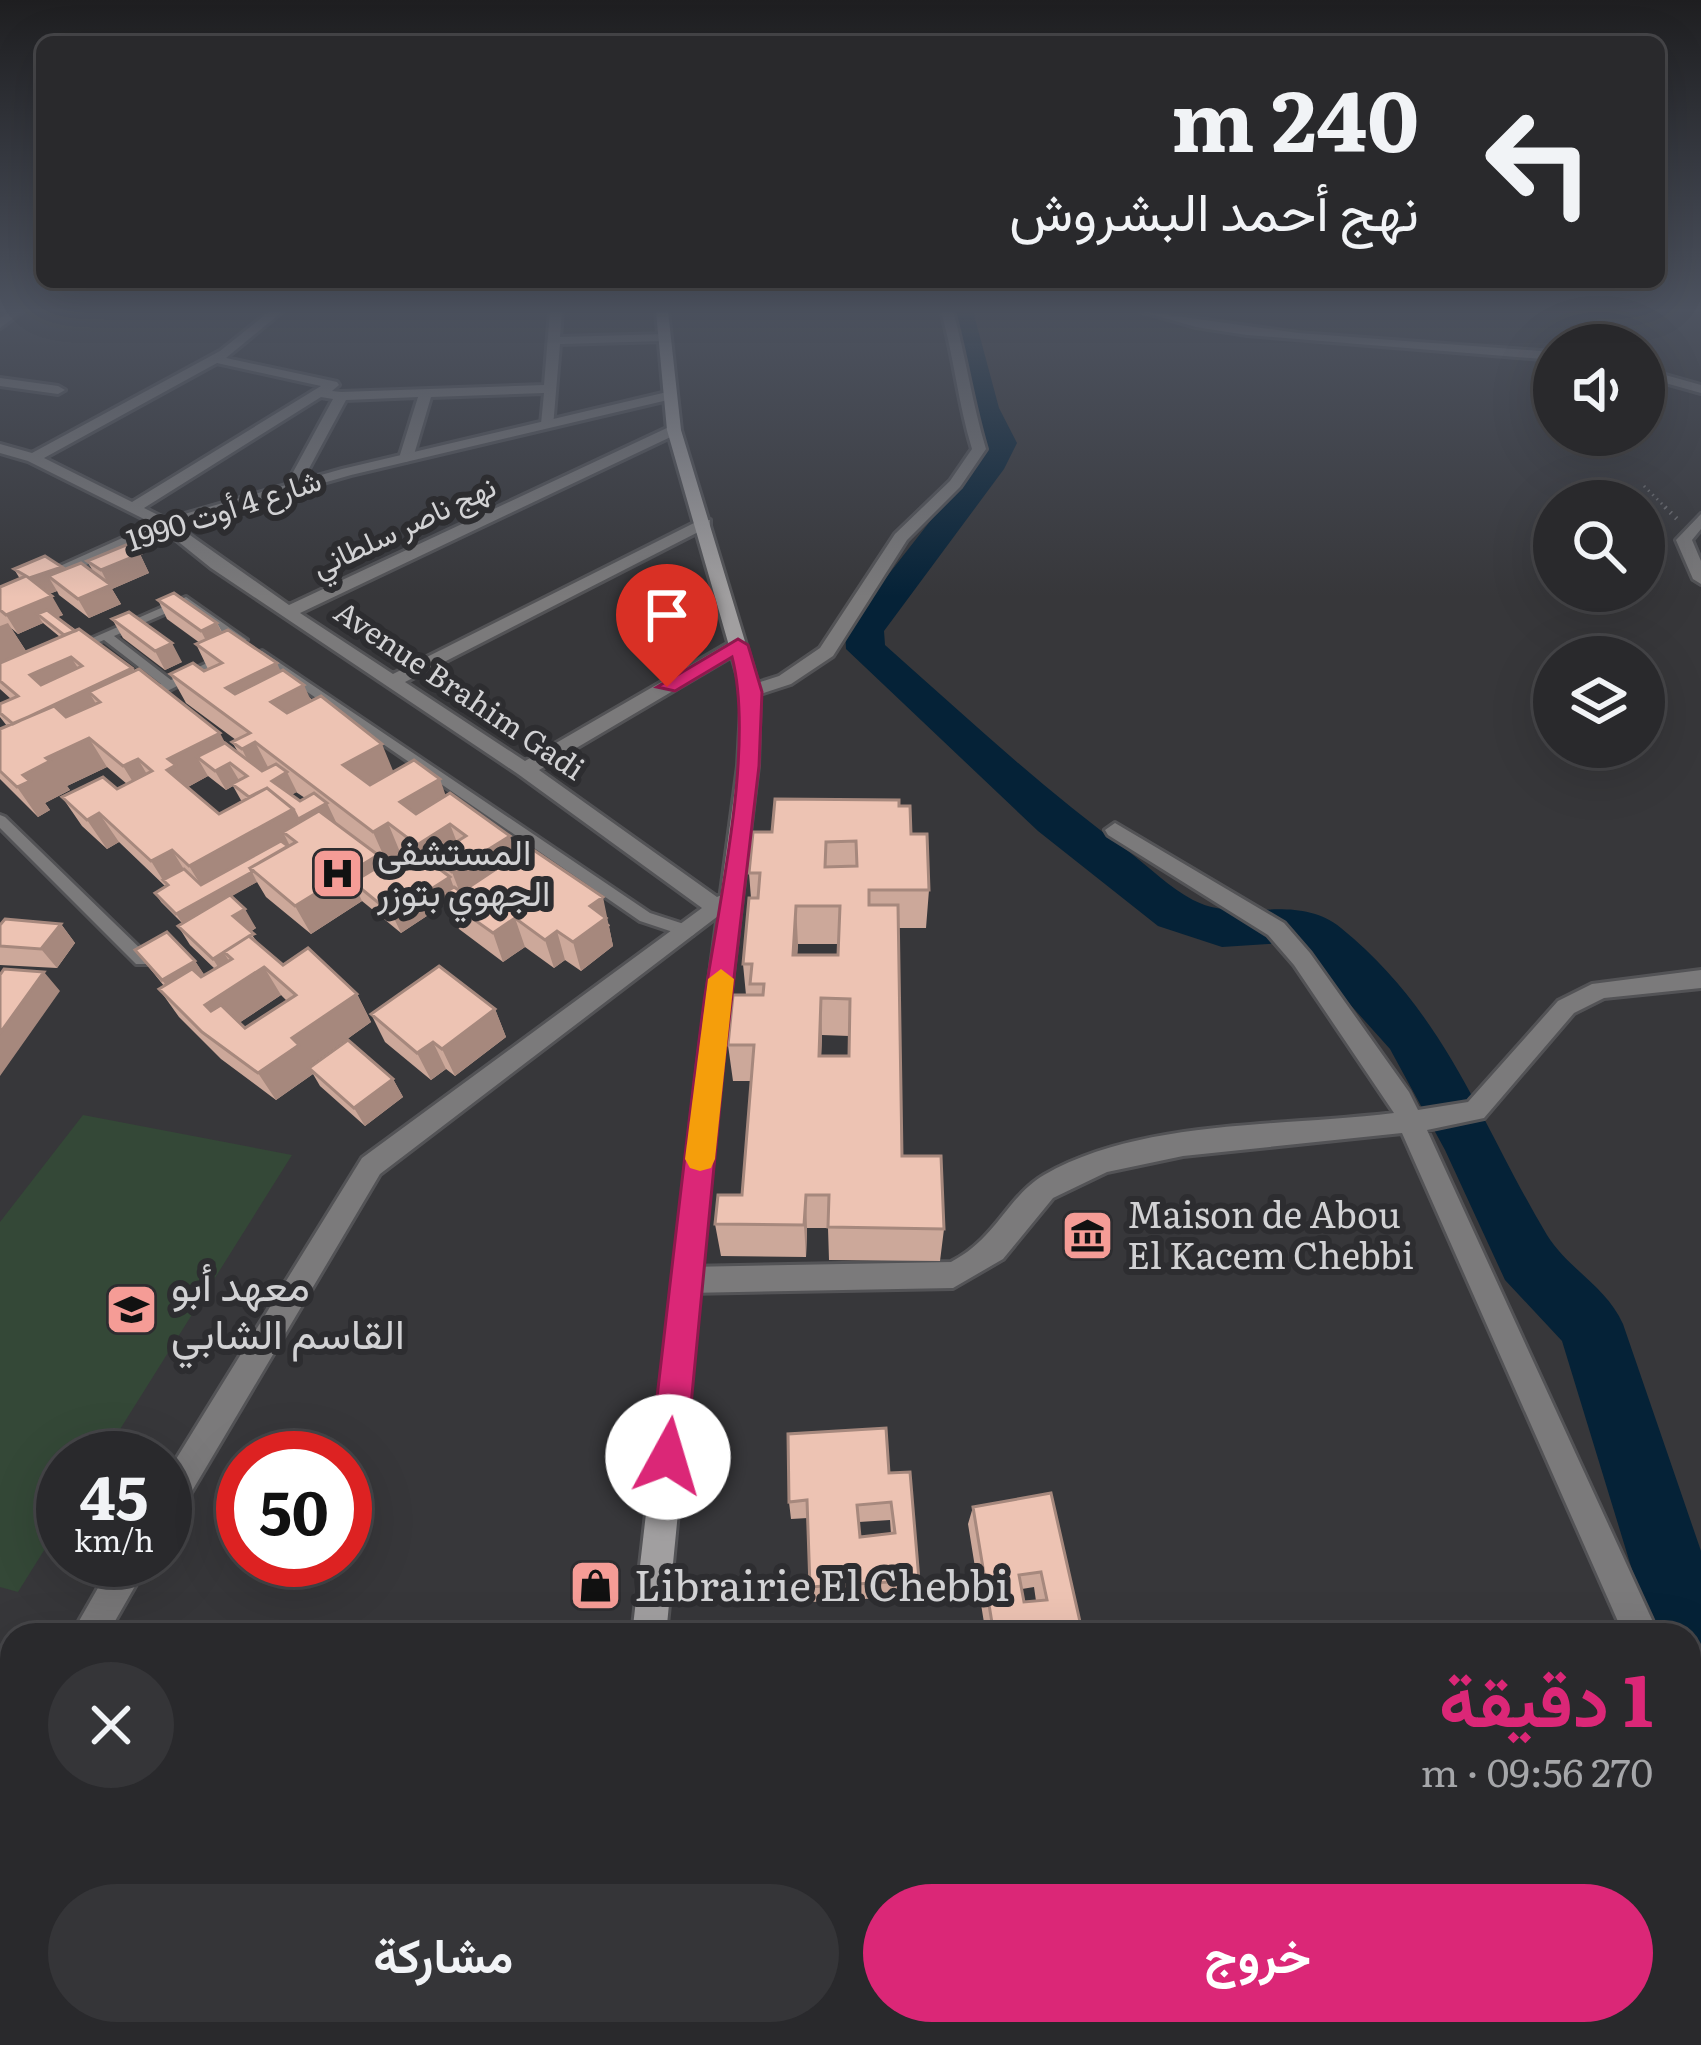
<!DOCTYPE html>
<html lang="ar">
<head>
<meta charset="utf-8">
<style>
  :root { --surface:#29292c; --page:#353538; --text:#f1f3f6; --muted:#a5a6a9; --line:#454548; --accent:#db2777 }
  body { margin:0; font-family:Literata,Vazirmatn,serif; background:var(--page); color:var(--text); direction:rtl; height:100vh; display:flex; flex-direction:column; font-size:45px; white-space:nowrap }
  * { box-sizing:border-box; margin:0 }
  p { font-size:39px; color:var(--muted) }
  .icon { flex:none; width:66px; height:66px; fill:none; stroke:currentColor; stroke-width:2; stroke-linecap:round; stroke-linejoin:round }
  .map { position:relative; flex:1; overflow:hidden; direction:ltr }
  .side { position:absolute; left:0px; top:1623px; width:1701px; height:423px; display:flex; flex-direction:column; background:var(--surface); border-radius:36px 36px 0 0; box-shadow:0 12px 48px #0002,0 0 0 3px var(--line); direction:rtl }
  .side>* { flex:none }
  .banner { position:absolute; left:36px; top:36px; width:1629px; height:252px; border-radius:18px; box-shadow:0 12px 48px #0002,0 0 0 3px var(--line); direction:rtl; background:#29292c; color:var(--text); overflow:hidden }
  .tools { position:absolute; left:1533px; top:324px; display:grid; gap:24px }
  .tools a { display:grid; place-items:center; width:132px; height:132px; border-radius:50%; background:var(--surface); box-shadow:0 12px 48px #0002,0 0 0 3px var(--line); font-size:60px }
  .speed { position:absolute; left:36px; top:1431px; display:flex; gap:24px; font-size:60px; font-weight:700; text-align:center }
  .speed>* { display:grid; place-content:center; width:156px; height:156px; border-radius:50%; background:var(--surface); box-shadow:0 12px 48px #0002,0 0 0 3px var(--line); line-height:1 }
  .speed small { font-size:30px; font-weight:400 }
  .speed .limit { border:18px solid #d22; background:#fff; color:#111 }
  .pin { position:absolute; display:grid; place-items:center; width:102px; height:102px; color:#fff; margin:-123px -51px; border-radius:50% 50% 50% 0; rotate:-45deg; box-shadow:0 0 12px #0007 }
  .pin .icon { rotate:45deg }
  .me { position:absolute; width:132px; margin:-66px; rotate:6deg; stroke-linejoin:round; filter:drop-shadow(0 0 9px #0008) }
  .turn { display:flex; align-items:center; gap:42px; height:252px; padding:0 48px; font-size:54px }
  .turn .icon { width:156px; height:156px; stroke-width:2.5 }
  .turn b { display:block; font-size:84px; line-height:102px }
  .round { display:grid; place-items:center; flex:none; width:126px; height:126px; border-radius:63px; background:var(--page) }
  .summary { display:flex; align-items:center; justify-content:space-between; height:204px; padding:0 48px }
  h1 { font-size:72px; font-weight:700; line-height:90px; color:var(--accent) }
  .primary-button { display:flex; gap:24px; margin-top:auto; padding:24px 48px }
  .primary-button a { flex:1; height:138px; border-radius:72px; background:var(--accent); color:#fff; font-size:48px; font-weight:700; line-height:138px; text-align:center }
  .primary-button a+a { background:var(--page); color:var(--text) }
  .map>svg:first-child { display:block }
</style>
</head>
<body>
<div class="map">
<svg width="1701" height="2045" viewBox="0 0 1701 2045">
  <rect width="100%" height="100%" fill="#37373a"/>
  <path fill="#344837" d="M83,1115l209,40 -190,303h-39v62l-45,72 -18,-5v-365z"/>
  <g fill="none" stroke-linecap="round" stroke-linejoin="round">
    <path fill="#052237" fill-rule="evenodd" d="M947,311h26l26,97 18,35 -13,26 -120,162 1,14c80,71 157,143 243,206 21,16 42,37 65,49 48,25 102,-9 148,28 106,86 140,197 206,307 21,34 59,51 76,89l78,227v154l-12,-5v-65h-37l-90,-294 -57,-61 -60,-130 -55,-101 -87,-97 -20,-9 -61,4 -64,-21 -120,-95 -192,-182 -1,-19 133,-170 7,-17 -16,-35z"/>
    <defs>
      <path id="service" d="M186,597l61,43 -10,3 -52,-38 -71,31 57,44 51,-24 4,-1 6,4 -77,38h-8l-2,-3 16,-10 -57,-44 -19,8 -6,-4z
        M262,651l388,262 43,14 3,4 -3,4 -5,2 -48,-16 -382,-263 -2,-3z
        M0,815l5,2 143,139 2,4 -2,4h-12l-136,-136z"/>
      <path id="minor" d="M10,311h13l-23,17v-10z
        M270,311h13l-57,47 111,24 2,3 -7,6 9,1 203,-7 6,-74h12l-2,26 107,-3 -4,7 -103,3 -7,83 -12,-3 3,-31 -113,4 -18,61 -7,4 -7,-4 19,-61 -72,3 -47,87 -12,3 -2,-3 48,-88 -12,-2 -177,111 26,13 119,84 380,-178h10v6l-379,180 93,61 307,-154h10v6l-305,156 120,79 207,-120h12v8l-205,121 178,127 11,-5 11,8 -359,274 -204,344 -11,5v-46l197,-319 340,-250 -184,-134 -307,-206 -51,-41 -132,-66 -28,-8v-9l32,9 188,-102zM217,363l104,23 -189,116 -88,-44z
        M941,311h12c13,46 19,92 33,138l-26,38 -53,53 -74,116 -42,28 -40,13 -6,-2v-8l34,-11 41,-28 75,-114 55,-53 22,-32c-14,-46 -18,-92 -31,-138z
        M1140,311l158,22 256,19v8l-307,-25 -51,-8z
        M1644,369l57,16v8l-57,-16z
        M0,378l58,8 7,4 -7,4 -58,-8z
        M1701,514v15l-9,11 9,21v23l-8,-5 -17,-39z
        M1115,823l169,100 26,30 99,139 9,18 50,-8 90,-101 34,-17 109,-14v18l-97,10 -30,15 -90,105 -57,12 232,505h-35l-222,-502 -219,23 -76,16 -54,26 -50,61 -50,29 -266,5 -10,-4 -4,-9 4,-9 10,-4 264,-5c46,-24 56,-65 93,-87 98,-56 239,-48 350,-62l-100,-148 -26,-30 -160,-100 -3,-5z
        M114,1560h36l-43,75h-36z
        M1689,1736l12,5v64l-12,-5z
        M12,1744v52l-12,4v-51z"/>
      <path id="tertiary" d="M667,392l5,1v6l-321,76 -181,52 -170,77v-11l160,-72 182,-52z
        M0,1831l12,2v38l-12,-2z"/>
      <path id="secondary" d="M656,311h12l13,119 79,261 -2,75 -36,297 -56,572h-34l66,-572 40,-297 4,-75 -75,-261z
        M545,2034h42l-4,11h-42z"/>
    </defs>
    <use href="#service" stroke="#535356" stroke-width="6"/>
    <use href="#minor" stroke="#535356" stroke-width="6"/>
    <use href="#tertiary" stroke="#535356" stroke-width="6"/>
    <use href="#secondary" stroke="#535356" stroke-width="6"/>
    <path stroke="#717174" stroke-width="3" stroke-dasharray="1.5 4.5" stroke-linecap="butt" d="M1644,486l24,24"/>
    <path stroke="#717174" stroke-width="4.5" stroke-dasharray="1.5 6" stroke-linecap="butt" d="M1665,507l13,13"/>
    <use href="#service" fill="#7b7a7b" fill-rule="evenodd"/>
    <use href="#minor" fill="#7b7a7b" fill-rule="evenodd"/>
    <use href="#tertiary" fill="#7b7a7b" fill-rule="evenodd"/>
    <use href="#secondary" fill="#a19fa0" fill-rule="evenodd"/>
  </g>
  <path fill="#cca89a" fill-rule="evenodd" d="M140,554l9,19 -37,16 9,15 -32,14 -30,-23 -2,-4 -8,3 14,21 -6,2 75,51 106,84 -6,-10 4,-2 -50,-37 -16,-29 38,-5 -12,-25 4,-1 -33,-24 -9,-19 59,23 5,9 59,40 112,100 53,24 70,59 94,70 -1,2 4,19 -32,25 -16,-11 -11,8 -29,-21 -22,15 -44,-33 -11,-27 -47,31 -39,-32 -51,33 -45,-37 -9,-15 -26,14 25,32 -6,4 10,14 23,19 74,29 14,28 -60,43 1,1 81,13 10,18 -38,29 -45,-40 -7,-12 -37,26 -55,-41 -42,-42 -20,-28 5,-3 -29,-36 60,11 9,14 11,-6 -25,-24 -12,-19 4,-3 -21,-21 -6,-9 11,-6 -47,-45 -12,7 -25,-23 -20,-29 55,-8 10,-5 -20,-17 -40,19 3,4 -25,13 5,7 -12,7 -38,-38v-50l7,-3 -7,-9v-13l11,-5 -11,-10v-26l60,-26 -17,-14 -25,11 -7,-6 15,23 -26,12v-76l20,-8 -6,-10 50,1 30,3 -7,-12zM208,776l18,14 7,-4 9,16 -23,12 -31,-27zM296,792l9,6 -5,3 -9,-6zM281,995l6,6 -42,27 -6,-5z
    M112,619l70,43 -17,8 -42,-32z
    M899,806l30,84 -3,38h-28l4,228 42,73 -4,32 -111,-1 -1,-32h-21l-1,29 -85,-1 -6,-32 27,-29 9,-114h-18l-5,-36 18,-50 -3,-31 8,-66 -2,-25 23,-41zM798,944h41l-1,11h-41zM822,1035l27,1v20h-28z
    M61,924l14,19 -18,25 -57,-3v-40z
    M495,1009l11,28 -51,39 -9,-7 -15,11 -46,-38 -14,-28z
    M889,1473l30,107 -3,16 -105,6 -3,-84 -17,1 -2,-17zM890,1520l1,14 -31,3 -1,-15z
    M1051,1493l32,142h-97l-18,-111 5,-17zM1034,1587l2,14 -12,1 -2,-13z"/>
  <path fill="#a6887d" d="M140,554l9,19 -37,16 9,15 -32,14 -11,-19 31,-13 -8,-16z
    M62,567l11,18 -25,-9 9,15 -17,6 -11,-19z
    M52,596l11,19 -16,7 -10,-8 6,9 -25,11 -12,-19z
    M8,623l18,28 -26,12v-37z
    M217,623l10,20 -16,7 -10,-19z
    M172,643l10,19 -17,8 -10,-19z
    M71,657l12,19 -41,19 -12,-20z
    M277,663l13,29 -49,25 -15,-29z
    M132,668l11,19 -54,5 10,17 -72,34 -14,-19z
    M304,685l13,29 -32,17 -14,-29z
    M220,733l15,29 -5,3 10,17 -14,8 -11,-19 -18,-14 11,19 -20,11 -21,-17 1,-11z
    M89,738l18,29 -40,19 3,4 -25,13 5,7 -12,7 -21,-30 6,-12 23,-17z
    M255,742l15,29 -14,7 -14,-29z
    M382,744l12,29 -39,21 -12,-29z
    M138,759l17,29 -14,7 -18,-29z
    M287,772l10,20 -15,8 -10,-19z
    M440,779l10,29 -38,24 -12,-30z
    M327,803l9,19 -29,16 -9,-19z
    M293,809l14,29 -24,-6 8,16 -84,47 -18,-29z
    M99,813l20,29 -12,7 -20,-29z
    M388,823l12,29 -14,9 -13,-29z
    M450,824l11,29 -29,4 5,11 -9,6 -11,-29z
    M510,836l9,29 -56,36 -11,-29z
    M172,850l18,29 -27,1 6,10 -18,-29z
    M378,855l12,29 -37,-2 9,19 -51,33 -16,-28z
    M252,872l5,10 -74,42 -7,-10z
    M450,877l7,19 -13,-3 4,9 -47,31 -9,-19z
    M603,897l10,49 -32,25 -8,-29 17,-36z
    M796,906l2,38 -3,48 -2,-37z
    M245,909l11,19 -11,7 -12,-19z
    M515,918l10,29 -22,15 -10,-29z
    M61,924l14,19 -18,25 -16,-19z
    M557,931l8,29 -11,8 -9,-28z
    M224,953l12,19 -11,6 -12,-19z
    M195,961l13,19 -32,19 -14,-19z
    M264,967l17,28 -57,38 -19,-28z
    M44,972l16,19 -60,85v-43z
    M357,994l14,28 -60,43 5,8 -7,-5 4,6 -37,26 -18,-27 34,-35z
    M821,998l1,37 -2,57 -1,-36z
    M495,1009l11,28 -51,39 -13,-27z
    M433,1042l13,27 -15,11 -14,-27z
    M393,1079l10,18 -38,29 -11,-18z
    M806,1195l1,33 -1,29 -2,-32z
    M786,2034h15l12,11h-16z"/>
  <path fill="#edc3b3" stroke="#a6887d" stroke-width="3" fill-rule="evenodd" d="M126,545l14,9 -39,16 -14,-9z
    M45,556l17,11 -33,11 23,18 -46,19 -6,-5v-23l26,-11 -12,-7z
    M81,563l30,22 -33,14 -30,-23z
    M174,593l43,30 -16,8 -43,-31z
    M47,610l28,21 -11,4 -27,-21z
    M129,612l43,31 -17,8 -43,-32z
    M79,629l53,39 -119,56 -13,-11v-9l18,-8 -18,-15v-18zM71,657l11,9 -41,19 -11,-10z
    M228,630l49,33 -51,25 9,6 48,-24 21,15 -33,17 16,11 34,-17 61,48 -39,21 27,20 44,-25 26,19 -40,23 16,12 34,-21 60,43 -58,36 -20,-15 34,-21 -16,-12 -33,21 -29,-22 -15,9 -118,-90 -13,7 -10,-7 18,-9 -80,-59 23,-11 11,8 18,-8 -26,-19z
    M139,669l81,64 -52,26 8,6 -9,5 52,44 48,-26 26,21 -104,57 -17,-16 -21,11 -52,-48 -12,7 -25,-23 41,-20 14,12 35,-18 -14,-12 -15,7 -34,-28 -43,20 4,3 -27,14 7,6 -13,6 -17,-16v-42l54,-23 12,11 34,-15 -11,-10z
    M225,743l37,28 14,-7 11,8 -15,9 28,20 14,-8 13,10 -29,16 -5,-10 -26,-21 -18,9 -17,-13 15,-8 -17,-13 -15,8 -18,-14z
    M775,799l124,1v6h11l1,28h16l2,56h-60v15h29l4,251h39l3,73 -116,-2 1,-32h-23l-2,30 -89,-1 3,-29h24l12,-150h-26l5,-50h30l1,-11h-14l2,-20h-9l6,-66h9l2,-25h-11l4,-41h19zM856,841l1,25 -32,1 1,-25zM796,906h44l-2,49h-45zM821,998l29,1 -1,57h-30z
    M319,811l59,44 -83,51 -45,-38 46,-26 -13,-10z
    M281,841l7,5 -38,22 2,4 -76,42 -21,-21 13,-8 -5,-5 21,-11 17,16z
    M411,847l39,30 -58,37 -39,-32z
    M529,847l74,50 -13,9 16,12 -33,24 -16,-11 -12,9 -30,-22 -22,15 -45,-32z
    M454,887l6,4 7,-3 -16,11 -7,-6z
    M230,895l15,14 -12,7 21,18 -5,2 -36,23 -35,-33z
    M5,919l56,5 -20,25 -41,-3v-21z
    M167,932l28,29 -33,19 -27,-30z
    M249,936l34,29 25,-17 49,46 -65,44 7,7 -41,28 -56,-41 -43,-43 33,-20 9,8 31,-18 -8,-7zM264,967l32,28 -51,33 -24,-23 -10,6 -6,-6z
    M439,966l56,43 -53,40 -9,-7 -16,11 -46,-39z
    M4,969l40,3 -44,61v-58z
    M348,1040l45,39 -39,29 -45,-40z
    M886,1428l3,45 21,-1 9,108 -109,7 -3,-87 -18,2 -1,-68zM891,1502l4,31 -35,4 -3,-32z
    M1051,1493l32,142h-89l-21,-128zM1041,1572l6,28 -23,2 -5,-27z
    M646,2034h140l11,11h-152z"/>
  <linearGradient id="sky" x2="0" y2="1"><stop stop-color="#1e1e20"/><stop offset="0.52" stop-color="#4d5360"/><stop offset="1" stop-color="#4d5360" stop-opacity="0"/></linearGradient>
  <rect width="1701" height="597" fill="url(#sky)"/>
  <path fill="#db2777" stroke="#8e194d" stroke-width="3" d="M738,639l10,6 14,47 -3,74 -35,297 -38,394 -5,13 -13,5 -13,-5 -5,-13c18,-151 34,-303 54,-455 14,-95 51,-256 28,-345l-57,34 -18,-4z"/>
  <path fill="#f59e0b" d="M721,969l13,10 -19,180 -4,9 -11,3 -10,-3 -5,-9 23,-180z"/>
  <defs>
    <symbol id="hospital-square" viewBox="-11 -11 22 22"><rect x="-9" y="-9" width="18" height="18" rx="4" fill="#f59c96" stroke="#2d2d30"/><path d="M-5-5h3v3.5h4V-5h3V5h-3V1.5h-4V5h-3Z" fill="#111"/></symbol>
    <symbol id="museum-square" viewBox="-11 -11 22 22"><rect x="-9" y="-9" width="18" height="18" rx="4" fill="#f59c96" stroke="#2d2d30"/><path d="M0-6L6-3V-2H-6V-3ZM-5-1h2V3h-2ZM-1-1h2V3h-2ZM3-1h2V3H3ZM-6 4H6V6H-6Z" fill="#111"/></symbol>
    <symbol id="school-square" viewBox="-11 -11 22 22"><rect x="-9" y="-9" width="18" height="18" rx="4" fill="#f59c96" stroke="#2d2d30"/><path d="M0-5L7-2L0 1L-7-2ZM-4 1L0 2.5L4 1V4Q0 6-4 4Z" fill="#111"/></symbol>
    <symbol id="shop-square" viewBox="-11 -11 22 22"><rect x="-9" y="-9" width="18" height="18" rx="4" fill="#f59c96" stroke="#2d2d30"/><path d="M-5-2.5h2.3a2.7 3.5 0 0 1 5.4 0H5L5.5 6h-11ZM-1.5-2.5h3a1.5 2.3 0 0 0-3 0Z" fill="#111"/></symbol>
  </defs>
  <g fill-rule="evenodd">
    <use href="#hospital-square" x="308" y="844" width="59" height="59"/>
    <use href="#museum-square" x="1058" y="1206" width="59" height="59"/>
    <use href="#school-square" x="102" y="1280" width="59" height="59"/>
    <use href="#shop-square" x="566" y="1556" width="59" height="59"/>
  </g>
  <g text-anchor="middle" stroke-width="12" stroke-linejoin="round" paint-order="stroke">
    <g font-size="30" fill="#d2d2d4" stroke="#2d2d30">
      <text transform="translate(224 511) rotate(-18)" y="10">شارع 4 أوت 1990</text>
      <text transform="translate(404 527) rotate(-25)" y="10">نهج ناصر سلطاني</text>
      <text transform="translate(459 691) rotate(34)" y="10">Avenue Brahim Gadi</text>
    </g>
    <g font-size="36" fill="#d2d2d4" stroke="#2d2d30" text-anchor="start">
      <text x="377" y="865">المستشفى<tspan x="377" dy="41">الجهوي بتوزر</tspan></text>
      <text x="1127" y="1228">Maison de Abou<tspan x="1127" dy="41">El Kacem Chebbi</tspan></text>
    </g>
    <g font-size="42" fill="#d2d2d4" stroke="#2d2d30" text-anchor="start">
      <text x="171" y="1301">معهد أبو<tspan x="171" dy="48">القاسم الشابي</tspan></text>
      <text x="634" y="1601">Librairie El Chebbi</text>
    </g>
  </g>
</svg>
<div class="tools">
<a><svg class="icon" aria-label="sound" viewBox="0 0 24 24"><path d="M4 9h4l5-4v14l-5-4H4zM17 9q2 3 0 6"/></svg></a>
<a><svg class="icon" aria-label="search" viewBox="0 0 24 24"><circle cx="10" cy="10" r="6"/><path d="M15 15l6 6"/></svg></a>
<a><svg class="icon" aria-label="layers" viewBox="0 0 24 24"><path d="M12 4l9 5-9 5-9-5zM3 14l9 5 9-5"/></svg></a>
</div>
<div class="speed"><div>45<small>km/h</small></div><div class="limit">50</div></div>
<div class="pin" style="left:667px;top:687px;background:#d93025"><svg class="icon" aria-label="arrive" viewBox="0 0 24 24"><path d="M6 21V4h12l-3 4 3 4H6"/></svg></div>
<svg class="me" style="left:668px;top:1457px" viewBox="-20 -20 40 40"><circle r="19" fill="#fff"/><path d="M0-13L10 11 0 6-10 11z" fill="#db2777"/></svg>
<div class="banner">
<div class="turn"><svg class="icon" aria-label="left" viewBox="0 0 24 24"><path d="M17 20v-9H6M10 6l-5 5 5 5"/></svg><div><b>240 m</b>نهج أحمد البشروش</div></div>
</div>
<section class="side">
<div class="summary"><div><h1>1 دقيقة</h1><p>270 m · 09:56</p></div><a class="round"><svg class="icon" aria-label="close" viewBox="0 0 24 24"><path d="M6 6l12 12M18 6L6 18"/></svg></a></div>
<div class="primary-button"><a>خروج</a><a>مشاركة</a></div>
</section>
</div>
</body>
</html>
